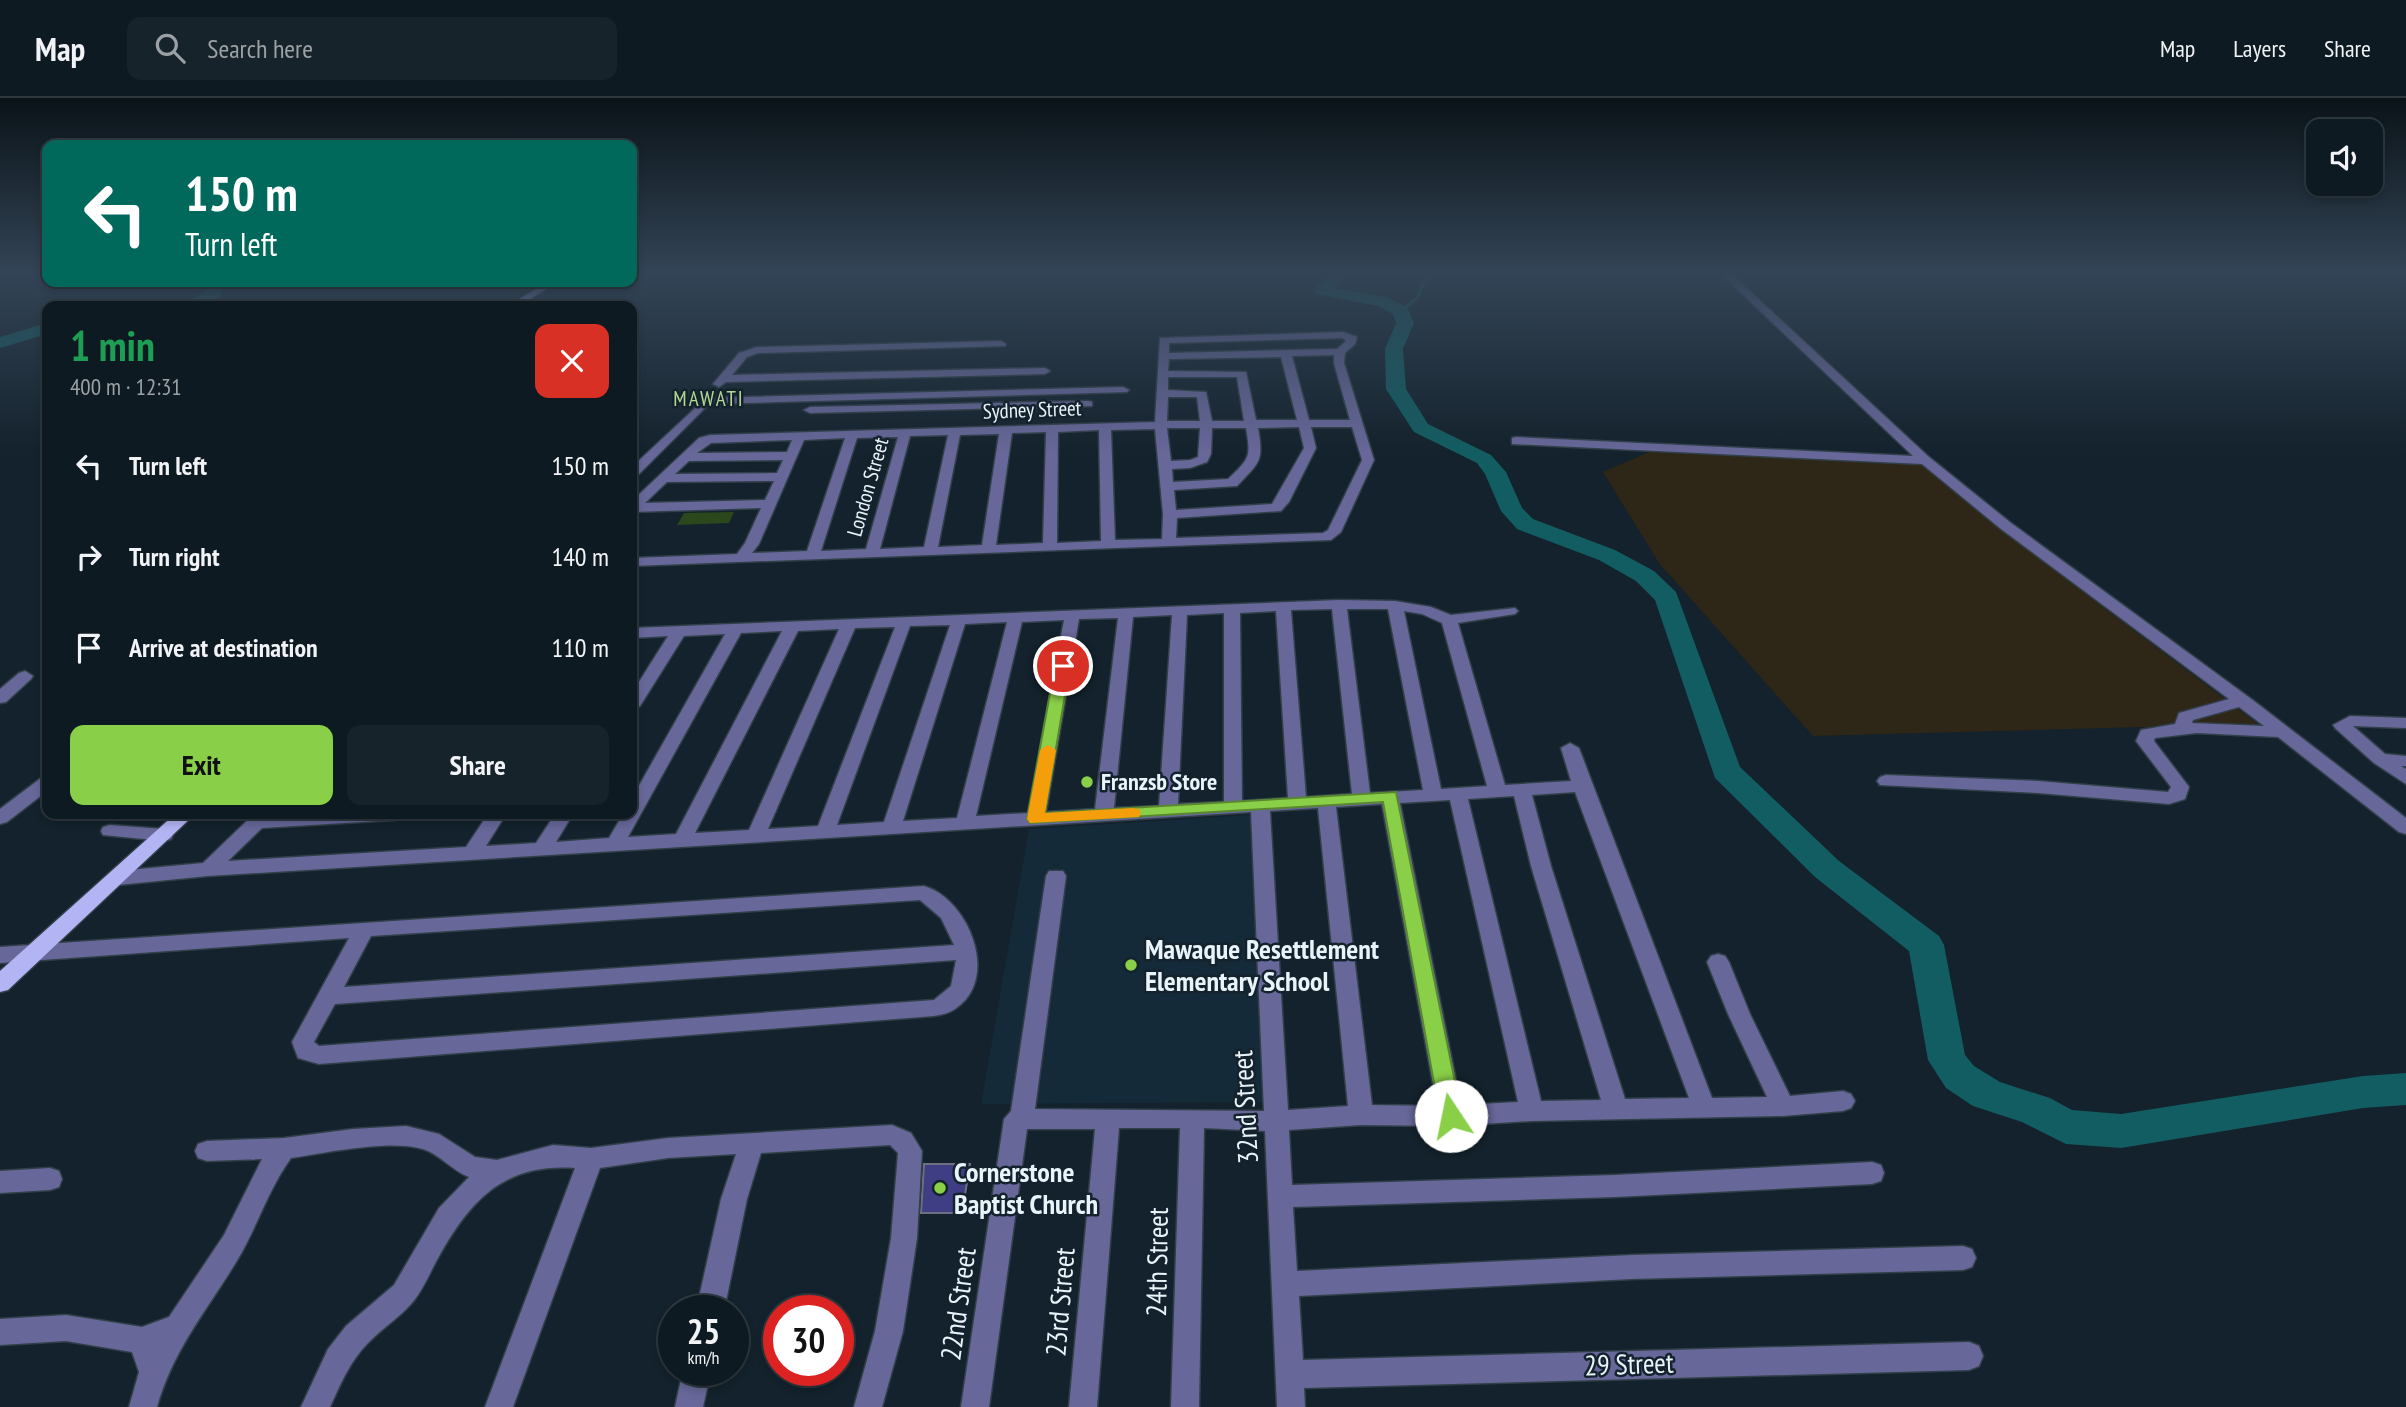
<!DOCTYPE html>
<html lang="en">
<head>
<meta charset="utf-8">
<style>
  :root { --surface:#0e1a21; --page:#17232a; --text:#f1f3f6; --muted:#9ba1a5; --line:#2e383f; --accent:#89cf48 }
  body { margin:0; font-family:"PT Sans Narrow",sans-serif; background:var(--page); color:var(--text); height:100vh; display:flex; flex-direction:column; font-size:26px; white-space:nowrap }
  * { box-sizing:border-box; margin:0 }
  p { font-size:23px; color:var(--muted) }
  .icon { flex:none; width:38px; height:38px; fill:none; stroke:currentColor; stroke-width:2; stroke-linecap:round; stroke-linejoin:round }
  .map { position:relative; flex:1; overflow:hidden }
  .panel { position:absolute; left:42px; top:203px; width:595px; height:518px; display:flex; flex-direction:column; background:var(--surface); border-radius:14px; box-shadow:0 4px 10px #0003,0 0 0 2px var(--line) }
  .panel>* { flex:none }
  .top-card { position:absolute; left:42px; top:42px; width:595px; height:147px; border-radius:14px; box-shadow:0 4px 10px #0003,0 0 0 2px var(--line); background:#00695c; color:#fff; overflow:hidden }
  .controls { position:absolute; left:2306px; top:21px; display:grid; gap:14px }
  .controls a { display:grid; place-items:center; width:77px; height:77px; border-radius:14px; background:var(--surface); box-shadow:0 4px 10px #0003,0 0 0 2px var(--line); font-size:35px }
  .speed { position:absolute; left:658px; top:1197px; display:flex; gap:14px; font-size:35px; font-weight:700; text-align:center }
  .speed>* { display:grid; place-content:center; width:91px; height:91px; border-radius:50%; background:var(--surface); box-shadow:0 4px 10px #0003,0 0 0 2px var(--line); line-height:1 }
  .speed small { font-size:18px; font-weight:400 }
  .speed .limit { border:10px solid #d22; background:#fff; color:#111 }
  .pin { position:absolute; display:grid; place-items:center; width:60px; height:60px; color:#fff; margin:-30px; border:4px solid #fff; border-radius:50%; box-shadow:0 2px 7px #0007 }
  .me { position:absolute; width:77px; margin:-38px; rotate:349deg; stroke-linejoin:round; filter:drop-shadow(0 0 5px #0008) }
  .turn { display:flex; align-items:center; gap:24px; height:147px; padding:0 28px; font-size:32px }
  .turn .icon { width:91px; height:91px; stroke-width:2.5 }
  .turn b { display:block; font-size:49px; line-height:60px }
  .round { display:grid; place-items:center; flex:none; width:74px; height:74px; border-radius:14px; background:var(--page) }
  .headline { display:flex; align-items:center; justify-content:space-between; height:119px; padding:0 28px }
  h1 { font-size:42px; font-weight:800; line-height:52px; color:#1e9e55 }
  .button { display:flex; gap:14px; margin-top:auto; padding:14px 28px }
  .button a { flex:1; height:80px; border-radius:14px; background:var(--accent); color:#111; font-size:28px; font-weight:800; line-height:80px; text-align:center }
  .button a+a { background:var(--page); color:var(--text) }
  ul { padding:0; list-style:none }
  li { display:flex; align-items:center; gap:21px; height:91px; padding:0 28px }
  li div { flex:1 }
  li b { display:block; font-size:26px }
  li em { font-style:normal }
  header { display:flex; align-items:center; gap:42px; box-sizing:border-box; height:98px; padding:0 35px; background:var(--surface); border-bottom:2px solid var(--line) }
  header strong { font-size:33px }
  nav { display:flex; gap:38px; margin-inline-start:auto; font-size:24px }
  .search { width:490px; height:63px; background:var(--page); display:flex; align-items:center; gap:18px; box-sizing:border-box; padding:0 24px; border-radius:14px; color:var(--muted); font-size:26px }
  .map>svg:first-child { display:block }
</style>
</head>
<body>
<header>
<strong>Map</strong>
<div class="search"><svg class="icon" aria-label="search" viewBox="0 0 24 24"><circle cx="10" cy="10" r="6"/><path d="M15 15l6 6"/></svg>Search here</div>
<nav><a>Map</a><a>Layers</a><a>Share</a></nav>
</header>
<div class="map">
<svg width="2406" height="1309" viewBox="0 0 2406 1309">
  <rect width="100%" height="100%" fill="#13222c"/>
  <path fill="#152a39" d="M1250,717l13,287 -282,2 48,-275z"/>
  <path fill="#2e2616" d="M1654,352l264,12 125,100 215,162 -445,12 -154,-173 -56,-91z"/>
  <path fill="#2a481b" d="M734,414l-5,11 -52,2 7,-12z"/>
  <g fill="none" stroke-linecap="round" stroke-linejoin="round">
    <path stroke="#125d61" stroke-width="3.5" d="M1401,213l16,-13 12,-27"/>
    <path fill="#125d61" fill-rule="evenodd" d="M1328,173h16v6l-10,11 55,10 18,9 7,16 -11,26 3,40 22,35 63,31 15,17 16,36 11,11 82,31 39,21 22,21 64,175 99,94 100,75 5,9 21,110 9,11 26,16 50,16 22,12 49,4 242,-38 43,-3v32l-43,3 -242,40 -55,-4 -44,-22 -49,-16 -27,-18 -18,-28 -19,-109 -94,-74 -100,-99 -60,-178 -19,-19 -37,-21 -82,-31 -16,-18 -16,-37 -8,-11 -63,-31 -28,-43 -1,-40 11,-26 -3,-9 -15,-8 -62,-12 -2,-3 14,-15z
      M215,184h20l-13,9 -1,5 -17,10h-19z
      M47,225v11l-47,14v-11z"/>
  </g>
  <path fill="#3f3e85" stroke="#6e7082" stroke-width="2" d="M924,1066h46l-8,49h-41z"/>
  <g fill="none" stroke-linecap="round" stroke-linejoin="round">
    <defs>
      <path id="minor" d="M1718,173h10l201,186 82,66 243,178 152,117v16l-7,-2 -121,-95 -81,-4 -42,5 -1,3 35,46 -4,12 -16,5 -131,-11 -158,-8 -3,-4 3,-4 6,-2 152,6 130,11 3,-5 -35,-46 5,-11 34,-6 4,-11 50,-14 -228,-170 -79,-65 -410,-20v-6l4,-1 397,19zM2239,609l25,19 -72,-3 1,-3z
        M1343,234l14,5 -2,7 -10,9 -1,10 30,97 -33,72 -10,8 -699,26v-8l105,-4 8,-11 16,-35 -129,4v-11l67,-63 11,-3 445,-13 5,-84zM1343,240l3,3 -9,8 -168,4v-10zM1334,257v8l16,57h-41l-17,-64zM1281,259l16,63h-41l-10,-48 -78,-1 1,-12zM1168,279h69l7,44h-32l-6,-29 -38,-2zM1168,299h29l3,24h-33zM1299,329l5,21 -32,56 -96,6 -2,-20 63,-4c23,-24 27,-25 21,-58zM1311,329h41l10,33 -34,70 -5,3 -147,5 1,-20 104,-7 8,-9 27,-54zM1167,330h33l-2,29 -8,3 -19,1zM1212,330h34c5,29 4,30 -18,51l-55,3 -1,-13 18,-1 17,-6 4,-8zM1155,331l8,85 -1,25 -47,1 -4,-110zM1099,332l2,111 -44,2 1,-111zM1046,334l-3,111 -47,2 16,-112zM999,336l-17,111 -44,2 22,-112zM948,337l-24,112 -44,2 30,-113zM898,339l-32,112 -45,2 36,-113zM845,340l-38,113 -55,2 7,-9 45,-104zM792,342l-5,12 -90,1 14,-10zM783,362l-6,13 -102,1 14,-13zM774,383l-9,19 -120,3 22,-21z
        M1001,243l5,3 -1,2 -247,7 -11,4 -15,18 313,-7 5,3 -5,3 -319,8 -7,5 -6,-3 26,-31 18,-6z
        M1123,289l6,3 -2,2 -418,12 -73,73 -4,1v-11l74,-69z
        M1088,303l4,1v4l-282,7 -6,-3 6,-3z
        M1339,502l56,1 36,6 20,8 64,-7 3,3 -3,3 -57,9 47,162 66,-4 -10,-33 9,-5 9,5 133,350 55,-1 -39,-83 -21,-52 4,-6 7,-2 7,2 4,6 21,52 40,82 53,-5 8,3 4,7 -4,7 -8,3 -60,5 -251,5 -81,5 -90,-1 -72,5 3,55 323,-10 257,-13 9,3 3,8 -3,8 -9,3 -257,13 -322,10 4,64 335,-16 331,-9 9,3 4,9 -4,9 -9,3 -331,9 -333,17 4,64 666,-18 10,4 4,10 -4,10 -10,4 -665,18 1,19h-28l-12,-276 -61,-3 -5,279h-28l9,-279h-61l-22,279h-28l26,-278h-68l-38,278h-28l43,-288 7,-8 35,-235 3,-5h14l3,5 -31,233 229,2 -13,-299 -1043,64 -90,9 -7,-2 -3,-5 3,-5 7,-2 85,-8 51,-49h149l-2,4 -7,2 -132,8 -34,33 238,-14 22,-33h18l-20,32 50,-3 19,-29h18l-17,28 53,-4 14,-24h9v-16l93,-164 -41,2 -44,70 -8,5v-18l36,-57 -36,2v-10zM1332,511l20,185 -46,3 -15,-187zM1347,511h41l35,181 -53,3zM1276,513l12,187 -46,3 -2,-188zM1404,513l18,3 20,9 45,163 -46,3zM1224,515v189l-46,2 9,-189zM1172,517l-13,191 -45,2 19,-191zM1118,520l-23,191 -49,3 33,-193zM1064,522l-36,193 -52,3 46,-194zM1007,524l-50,196 -54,3 62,-197zM950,527l-66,197 -47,3 73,-199zM895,529l-77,199 -50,3 87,-201zM839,531l-90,201 -54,3 103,-202zM782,533l-106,203 -48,3 113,-204zM1575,694l114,306 -64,1 -74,-233 -19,-71zM1514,698l17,70 70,234 -60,1 -73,-302zM1450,702l68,302 -57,3 -61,-302zM1382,706l55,302 -65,-1 -36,-298zM1318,710l30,298 -60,4 -18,-299z
        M25,573l8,5 -2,3 -25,23 -6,1v-14l19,-16z
        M2350,618l56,2v10l-53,-2 32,28 21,2v10h-5l5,3v15l-32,-21 -38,-34 -3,-4z
        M47,678v15l-40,31 -7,2v-15l41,-31z
        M110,727l54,4 7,2 2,4 -2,4 -7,2 -61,-6 -2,-4 2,-4z
        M924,788c45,13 77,93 31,123 -6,4 -14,6 -21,7l-615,48 -21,-6 -6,-16 57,-104 -349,25v-16zM920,802l21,18 13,27 -610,42 27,-51zM956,862l-5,26 -17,14 -615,46 -5,-4 21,-38z
        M892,1027l19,8 11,18 -5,87 -14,93 -21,76h-28l21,-76 16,-93 7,-85 -8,-8 -129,8 -14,46 -23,112h-28l25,-112 15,-45 -68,4 -68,10 -87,239h-28l90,-239c-71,-5 -105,32 -137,90 -8,14 -15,33 -27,46 -12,14 -30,25 -43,39 -18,18 -28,42 -38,64h-29l27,-58 18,-23 48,-41 45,-77 30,-31c-17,-6 -29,-23 -46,-28 -33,-10 -98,4 -132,9 -21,29 -32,63 -49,94 -31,54 -68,94 -85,155h-28l10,-35 -7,-20 -66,-11 -66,4v-26l66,-4 76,12 27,-10 55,-82 38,-76 -55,2 -9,-3 -3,-7 3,-7 9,-3 77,-3 69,-9 53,-3 33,8 36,23 22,3 56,-15 38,3 77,-10z
        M50,1070l9,3 3,8 -3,8 -9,3 -50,3v-22z
        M683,1272h28l-8,37h-28z"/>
      <path id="major" d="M547,184h11l-39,24h-11z
        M175,716h20l-187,176 -8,2v-21z"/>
    </defs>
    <use href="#minor" stroke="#313f49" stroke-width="3"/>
    <use href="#major" stroke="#313f49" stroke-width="3"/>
    <use href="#minor" fill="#676799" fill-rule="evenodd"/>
    <use href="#major" fill="#b3b4f3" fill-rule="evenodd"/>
  </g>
  <linearGradient id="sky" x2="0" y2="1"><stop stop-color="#0a1318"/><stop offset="0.49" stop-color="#334456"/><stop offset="1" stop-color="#334456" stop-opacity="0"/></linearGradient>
  <rect width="2406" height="356" fill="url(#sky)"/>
  <path fill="#89cf48" stroke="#59872f" stroke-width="2" d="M1063,564l7,4 -25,147 351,-21 66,324 -3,7 -8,2 -7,-2 -4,-7 -57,-314 -353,21 -3,-4 28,-153z"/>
  <path fill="#f59e0b" d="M1048,647l8,5 -11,63 88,-5 6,1 2,4 -2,4 -109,6 -3,-4 13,-69z"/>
  <g fill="#89cf48" stroke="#13222c" stroke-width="2.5">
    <circle cx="1087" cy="684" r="7"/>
    <circle cx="1131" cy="867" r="7"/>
    <circle cx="940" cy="1090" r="7"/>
  </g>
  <g text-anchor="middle" stroke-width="5" stroke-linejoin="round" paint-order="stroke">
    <g font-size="21" letter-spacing="2" fill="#b1d894" stroke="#13222c">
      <text x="709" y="308">MAWATI</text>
    </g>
    <g font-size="21" fill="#e9f3fa" stroke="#13222c">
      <text transform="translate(1032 312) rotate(-2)" y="7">Sydney Street</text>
      <text transform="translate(868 389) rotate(-74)" y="7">London Street</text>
    </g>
    <g font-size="24" font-weight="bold" fill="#e9f3fa" stroke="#13222c" text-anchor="start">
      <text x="1101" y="692">Franzsb Store</text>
    </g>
    <g font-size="28" font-weight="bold" fill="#e9f3fa" stroke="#13222c" text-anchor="start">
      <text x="1145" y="861">Mawaque Resettlement<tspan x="1145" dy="32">Elementary School</tspan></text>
      <text x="954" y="1084">Cornerstone<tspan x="954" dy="32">Baptist Church</tspan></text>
    </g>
    <g font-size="28" fill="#e9f3fa" stroke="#13222c">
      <text transform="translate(1245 1009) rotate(-93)" y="10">32nd Street</text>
      <text transform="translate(1157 1164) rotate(-89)" y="10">24th Street</text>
      <text transform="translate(1060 1204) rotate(-85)" y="10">23rd Street</text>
      <text transform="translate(958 1206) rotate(-82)" y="10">22nd Street</text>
      <text transform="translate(1629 1266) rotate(-2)" y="10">29 Street</text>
    </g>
  </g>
</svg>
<div class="controls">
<a><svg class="icon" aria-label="sound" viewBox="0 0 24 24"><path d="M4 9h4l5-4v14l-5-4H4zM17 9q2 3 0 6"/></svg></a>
</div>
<div class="speed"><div>25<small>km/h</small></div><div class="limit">30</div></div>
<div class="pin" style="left:1063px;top:568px;background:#d93025"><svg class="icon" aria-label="arrive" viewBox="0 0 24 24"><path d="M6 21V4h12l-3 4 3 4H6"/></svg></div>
<svg class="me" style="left:1451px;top:1018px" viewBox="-20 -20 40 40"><circle r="19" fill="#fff"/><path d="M0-13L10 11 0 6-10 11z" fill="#89cf48"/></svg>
<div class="top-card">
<div class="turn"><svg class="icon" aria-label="left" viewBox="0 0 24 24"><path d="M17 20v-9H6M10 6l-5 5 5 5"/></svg><div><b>150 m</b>Turn left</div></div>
</div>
<section class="panel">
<div class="headline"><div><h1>1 min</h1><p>400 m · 12:31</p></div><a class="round" style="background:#d93025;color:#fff"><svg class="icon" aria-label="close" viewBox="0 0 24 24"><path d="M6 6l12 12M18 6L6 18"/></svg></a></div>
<ul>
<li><svg class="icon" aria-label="left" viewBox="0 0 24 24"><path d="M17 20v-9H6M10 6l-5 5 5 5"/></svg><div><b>Turn left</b></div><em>150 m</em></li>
<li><svg class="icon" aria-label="right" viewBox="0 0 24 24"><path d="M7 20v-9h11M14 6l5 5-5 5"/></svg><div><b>Turn right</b></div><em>140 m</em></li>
<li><svg class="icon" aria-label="arrive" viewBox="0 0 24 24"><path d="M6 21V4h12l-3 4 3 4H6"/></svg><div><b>Arrive at destination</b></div><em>110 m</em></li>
</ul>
<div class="button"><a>Exit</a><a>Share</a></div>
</section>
</div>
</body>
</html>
